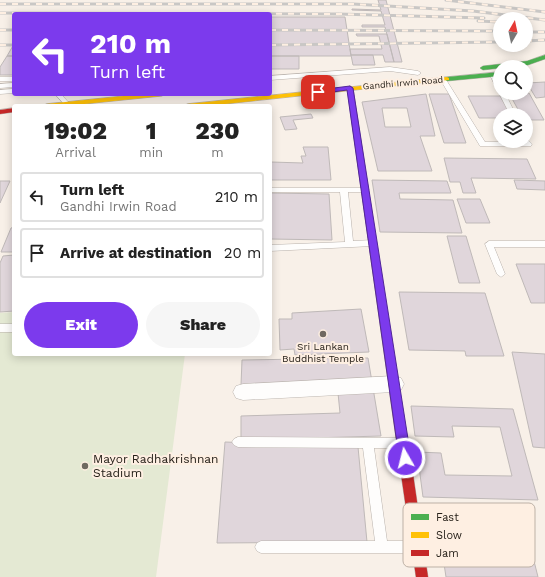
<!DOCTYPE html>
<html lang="en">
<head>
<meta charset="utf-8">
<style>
  :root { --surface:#fff; --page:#f6f6f6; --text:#222; --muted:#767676; --line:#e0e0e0; --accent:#7c3aed }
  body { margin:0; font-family:"Work Sans",sans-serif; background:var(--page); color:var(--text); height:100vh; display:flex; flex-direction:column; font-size:15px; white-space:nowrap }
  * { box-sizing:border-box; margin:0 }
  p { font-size:13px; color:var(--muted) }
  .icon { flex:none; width:22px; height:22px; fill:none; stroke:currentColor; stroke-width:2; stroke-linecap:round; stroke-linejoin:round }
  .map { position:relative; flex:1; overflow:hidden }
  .drawer { position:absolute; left:12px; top:104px; width:260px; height:252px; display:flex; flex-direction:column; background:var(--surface); border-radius:4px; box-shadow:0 2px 10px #0003 }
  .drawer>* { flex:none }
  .banner { position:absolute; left:12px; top:12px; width:260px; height:84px; border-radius:4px; box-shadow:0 2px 10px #0003; background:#7c3aed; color:#fff; overflow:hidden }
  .needle { width:26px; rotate:9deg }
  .controls { position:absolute; left:493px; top:12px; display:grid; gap:8px }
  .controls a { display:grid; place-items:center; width:40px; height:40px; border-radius:50%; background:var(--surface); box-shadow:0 2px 10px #0003; font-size:20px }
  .pin { position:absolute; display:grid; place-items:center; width:34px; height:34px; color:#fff; margin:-17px; border-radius:8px; box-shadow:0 2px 6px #0006 }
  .me { position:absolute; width:44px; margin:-22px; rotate:352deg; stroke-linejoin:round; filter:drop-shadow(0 0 3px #0008) }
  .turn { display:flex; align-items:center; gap:14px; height:84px; padding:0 12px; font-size:18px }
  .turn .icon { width:52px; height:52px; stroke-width:2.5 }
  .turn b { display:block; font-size:28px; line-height:34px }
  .eta { display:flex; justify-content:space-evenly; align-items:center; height:68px; text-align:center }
  .eta b { font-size:24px; font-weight:800; line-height:28px }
  .primary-button { display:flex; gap:8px; margin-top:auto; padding:8px 12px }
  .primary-button a { flex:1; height:46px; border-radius:24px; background:var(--accent); color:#fff; font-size:16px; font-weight:800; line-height:46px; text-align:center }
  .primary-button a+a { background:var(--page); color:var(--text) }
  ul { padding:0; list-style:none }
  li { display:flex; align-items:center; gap:12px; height:50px; margin:0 8px 6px; padding:0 4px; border:2px solid var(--line); border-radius:4px }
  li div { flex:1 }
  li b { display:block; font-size:15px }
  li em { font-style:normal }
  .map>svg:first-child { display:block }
</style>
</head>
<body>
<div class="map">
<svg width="545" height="577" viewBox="0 0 545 577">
  <rect width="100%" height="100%" fill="#f8f0e8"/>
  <path fill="#e4e9d3" d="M14,312v42h171l-29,223h-156v-264z"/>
  <path fill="#e0d6db" stroke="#bfb9b8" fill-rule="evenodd" d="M378,0h8l16,62h-8l-9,-35h-23v-2h23l-4,-14 -29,-1v-1l29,1z
    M270,17h75l6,39h-81z
    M356,34h31l7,28h-9l-2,-7h-32l-1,-6h32l-3,-13h-22z
    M14,44v12h-7z
    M351,55h22l2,10h-22z
    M7,56h7v19h-14v-8z
    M270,56h29v13h-29z
    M545,82v15l-9,1 -9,-15z
    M509,93h20l15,27h-18v-5h-5z
    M426,94l9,42h-15l12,35h-54l-16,-69zM382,108h25l4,19h-26z
    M429,94h20l17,49h-22z
    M468,96h32l11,19h-11v3h-21z
    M311,114l2,4 -20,2 4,9 -12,1 -5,-13z
    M303,147h25l3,33h-61v-23l1,5 32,1 -2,-7h5z
    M444,158l83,1 9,20 -65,-1 5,15h-13l-3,-11h-10z
    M372,180l75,1 4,12h-52l1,6 53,1 9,33 -82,-1z
    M514,180l31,1v9l-28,-1z
    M0,181h10l-10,22z
    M270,193l59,1 3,46 -62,-1z
    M457,199h23l10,24h-24z
    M14,227v25h-13l10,-24z
    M447,236h19l14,47h-21z
    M14,255v56l-14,1v-49l3,-7z
    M516,264h29v39h-14z
    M399,292l86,1 19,63h-38l-1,-5 -56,-1z
    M361,309l8,43 -74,3 -1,-6 -14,1 -1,-31h13v-6z
    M512,352l33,2v94l-12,-1z
    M368,358l13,78 -140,4v-24l99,-3 -3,-30 -96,2 1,-25z
    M411,406l102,3 25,91 -115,-3 -6,-45 24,1 4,22 67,1 -12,-49 -48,-1 2,11 -39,-1z
    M225,442l133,5 9,95 -150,1z
    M436,511l86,2 16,64h-92z"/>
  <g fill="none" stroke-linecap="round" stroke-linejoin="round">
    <defs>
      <path id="lane" d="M390,67l28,4 3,2 -3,2 -28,-4 -120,9v-4z
        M493,73l2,1 5,9v10h5l11,22h-6l-11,-22 1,-1 -3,-2 -7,-15z
        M0,77h14v4h-14z
        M441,78h4l40,64h38l3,-1v-2l2,1 4,4 -1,2h-51l-40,-67z
        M14,83v4l-14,1v-4z
        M14,89v4l-14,1v-4z
        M55,94h6l8,9 -1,1h-4z
        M270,188h98l1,2 -4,2h-17l5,49 20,-1 4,3 -4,3 -103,5v-6l75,-3 -5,-50h-70z
        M489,241h56v6h-51l11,27 -4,3 -4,-3 -12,-30z
        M0,324h14v8h-14z
        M238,437l163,1 4,2 2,3 -2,3 -4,2h-27l13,93h26l4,2 2,4 -2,4 -4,2h-152l-4,-2 -2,-4 2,-4 4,-2h114l-12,-93 -125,-1 -4,-2 -2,-3 2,-3z"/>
      <path id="street" d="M394,376l7,2 3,6 -3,6 -7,2 -151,8 -7,-2 -3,-6 3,-6 7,-2z"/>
      <path id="fast" d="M545,55v4l-17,6 -45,5 -3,-2 3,-2 44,-5z
        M500,72v4l-53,5 -3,-2 3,-2z"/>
      <path id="slow" d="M447,77l2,1v2l-243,26h-22l3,-2z
        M143,94h22l-3,2 -97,10h-22l3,-2z
        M374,250l4,3 35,221 -2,4 -4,1 -4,-1 -2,-4 -31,-221z"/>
      <path id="jam" d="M350,86l3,2 25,165 -4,3 -4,-3 -23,-165z
        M14,108v4l-14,2v-4z
        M407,469l4,1 2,4 15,103h-12l-15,-103 2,-4z"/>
    </defs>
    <use href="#lane" stroke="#b9b2ac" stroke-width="1"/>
    <use href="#street" stroke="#b9b2ac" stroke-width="1"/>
    <use href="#fast" stroke="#b9b2ac" stroke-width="1"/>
    <use href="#slow" stroke="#b9b2ac" stroke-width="1"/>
    <use href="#jam" stroke="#b9b2ac" stroke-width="1"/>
    <use href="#lane" fill="#fefdfc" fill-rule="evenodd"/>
    <use href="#street" fill="#fefdfc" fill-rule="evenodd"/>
    <use href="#fast" fill="#4caf50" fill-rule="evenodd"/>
    <use href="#slow" fill="#ffc107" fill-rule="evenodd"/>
    <use href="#jam" fill="#c62828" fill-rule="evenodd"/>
    <defs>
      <path id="rail" d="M446,0l99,12
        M0,4h353l120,7 72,9
        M0,13l338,1 146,4
        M478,21l22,1
        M0,30h14
        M270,30l230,1
        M526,32h19
        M526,41l19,-1
        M0,45h14
        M270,45l230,-3"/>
    </defs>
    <use href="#rail" stroke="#c9c7c5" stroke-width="3"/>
    <use href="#rail" stroke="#feefe2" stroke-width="2" stroke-dasharray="6" stroke-linecap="butt"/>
  </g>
  <path fill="#7c3aed" stroke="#51269a" d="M350,86l3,2 58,370 -2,3 -4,2 -4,-2 -2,-3 -52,-368 -29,4 -3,-2 3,-2z"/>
  <g fill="#706961" stroke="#feefe2" stroke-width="1.5">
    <circle cx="323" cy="334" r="4"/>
    <circle cx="85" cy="466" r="4"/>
  </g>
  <g text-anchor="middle" stroke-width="4" stroke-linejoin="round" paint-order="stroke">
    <g font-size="9" fill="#262019" stroke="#feefe2">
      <text transform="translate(403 83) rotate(-5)" y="3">Gandhi Irwin Road</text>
    </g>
    <g font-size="10" fill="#262019" stroke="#feefe2">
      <text x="323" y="350">Sri Lankan<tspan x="323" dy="12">Buddhist Temple</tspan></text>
    </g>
    <g font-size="12" fill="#262019" stroke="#feefe2" text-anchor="start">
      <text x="93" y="463">Mayor Radhakrishnan<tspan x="93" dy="14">Stadium</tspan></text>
    </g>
  </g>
  <rect x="403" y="503" width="132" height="64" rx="6" fill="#feefe2" stroke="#bdb1a6" stroke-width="1"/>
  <rect x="411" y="514" width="18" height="6" fill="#4caf50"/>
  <rect x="411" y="532" width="18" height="6" fill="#ffc107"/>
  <rect x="411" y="550" width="18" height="6" fill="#c62828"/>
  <g font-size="11" fill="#262019">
    <text x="436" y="521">Fast</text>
    <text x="436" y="539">Slow</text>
    <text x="436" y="557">Jam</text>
  </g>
</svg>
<div class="controls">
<a><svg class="needle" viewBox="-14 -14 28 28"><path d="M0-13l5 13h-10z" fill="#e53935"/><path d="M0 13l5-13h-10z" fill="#767676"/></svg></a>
<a><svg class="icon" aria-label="search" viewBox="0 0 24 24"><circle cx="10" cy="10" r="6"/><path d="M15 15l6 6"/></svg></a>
<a><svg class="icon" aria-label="layers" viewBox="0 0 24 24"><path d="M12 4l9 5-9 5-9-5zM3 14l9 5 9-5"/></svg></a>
</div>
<div class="pin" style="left:318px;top:92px;background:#d93025"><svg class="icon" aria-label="arrive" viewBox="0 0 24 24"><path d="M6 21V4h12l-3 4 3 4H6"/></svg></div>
<svg class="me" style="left:405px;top:458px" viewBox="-20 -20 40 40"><circle r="17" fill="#7c3aed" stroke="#fff" stroke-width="3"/><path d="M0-11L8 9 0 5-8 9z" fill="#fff"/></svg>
<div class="banner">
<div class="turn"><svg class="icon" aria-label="left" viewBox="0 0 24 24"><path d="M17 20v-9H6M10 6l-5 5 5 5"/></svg><div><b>210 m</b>Turn left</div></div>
</div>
<section class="drawer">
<div class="eta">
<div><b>19:02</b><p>Arrival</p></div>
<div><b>1</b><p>min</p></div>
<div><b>230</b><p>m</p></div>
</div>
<ul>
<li><svg class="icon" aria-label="left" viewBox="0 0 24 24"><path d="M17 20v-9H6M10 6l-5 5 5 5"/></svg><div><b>Turn left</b><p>Gandhi Irwin Road</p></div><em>210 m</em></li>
<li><svg class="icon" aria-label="arrive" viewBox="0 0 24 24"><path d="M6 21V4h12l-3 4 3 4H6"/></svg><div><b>Arrive at destination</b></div><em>20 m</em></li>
</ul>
<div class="primary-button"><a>Exit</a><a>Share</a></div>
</section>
</div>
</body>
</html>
